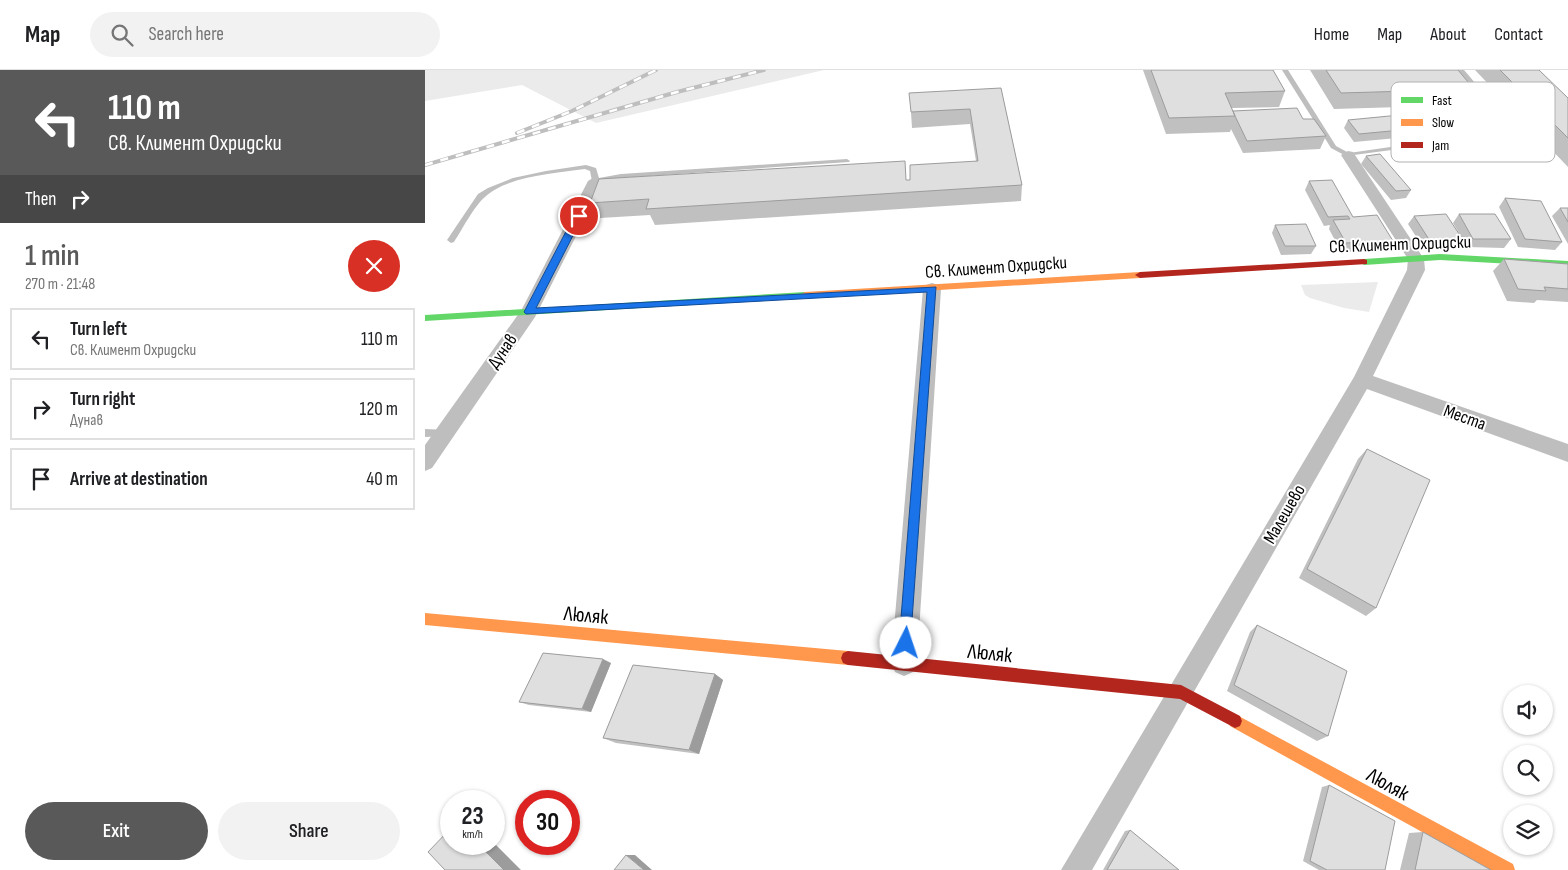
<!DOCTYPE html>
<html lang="en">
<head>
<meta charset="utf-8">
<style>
  :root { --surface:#fff; --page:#f2f2f2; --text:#202124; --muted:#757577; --line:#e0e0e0; --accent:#595959 }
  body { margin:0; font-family:"Sofia Sans Condensed",sans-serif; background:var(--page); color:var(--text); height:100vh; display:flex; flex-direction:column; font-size:19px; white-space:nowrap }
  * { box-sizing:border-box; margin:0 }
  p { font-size:16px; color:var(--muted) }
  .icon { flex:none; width:28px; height:28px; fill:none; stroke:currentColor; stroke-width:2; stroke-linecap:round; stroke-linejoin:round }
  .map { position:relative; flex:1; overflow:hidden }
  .sheet { display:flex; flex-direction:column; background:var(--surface); width:425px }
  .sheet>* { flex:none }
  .banner { background:#595959; color:#fff; overflow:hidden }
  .buttons { position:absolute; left:1078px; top:615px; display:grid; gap:10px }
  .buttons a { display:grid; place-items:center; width:50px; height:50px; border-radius:50%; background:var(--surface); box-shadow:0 1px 4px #0004; font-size:25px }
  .speed { position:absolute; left:15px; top:720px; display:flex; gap:10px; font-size:25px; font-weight:700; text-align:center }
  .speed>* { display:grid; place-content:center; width:65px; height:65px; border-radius:50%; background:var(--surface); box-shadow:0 1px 4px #0004; line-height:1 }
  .speed small { font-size:12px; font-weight:400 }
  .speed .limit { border:8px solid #d22; background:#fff; color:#111 }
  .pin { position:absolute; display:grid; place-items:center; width:42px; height:42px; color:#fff; margin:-21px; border:2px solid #fff; border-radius:50%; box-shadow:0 1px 5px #0007 }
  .me { position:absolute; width:55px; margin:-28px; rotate:4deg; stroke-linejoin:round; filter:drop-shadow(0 0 4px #0008) }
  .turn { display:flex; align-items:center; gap:18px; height:105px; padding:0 25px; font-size:22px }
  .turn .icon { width:65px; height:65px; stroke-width:2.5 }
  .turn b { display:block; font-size:35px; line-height:42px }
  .then { display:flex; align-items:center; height:48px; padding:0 25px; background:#0003; gap:10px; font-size:19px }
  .round { display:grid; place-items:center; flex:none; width:52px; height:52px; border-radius:26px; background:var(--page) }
  .headline { display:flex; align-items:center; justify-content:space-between; height:85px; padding:0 25px }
  h1 { font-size:30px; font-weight:600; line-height:38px; color:var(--accent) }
  .action { display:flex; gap:10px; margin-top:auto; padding:10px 25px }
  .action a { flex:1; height:58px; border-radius:30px; background:var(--accent); color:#fff; font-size:20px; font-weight:600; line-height:58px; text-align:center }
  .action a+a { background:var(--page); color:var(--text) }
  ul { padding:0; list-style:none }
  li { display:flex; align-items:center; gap:15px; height:62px; margin:0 10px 8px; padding:0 15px; border:2px solid var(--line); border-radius:0px }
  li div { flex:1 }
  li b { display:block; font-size:19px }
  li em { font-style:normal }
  header { display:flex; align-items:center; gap:30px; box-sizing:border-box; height:70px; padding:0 25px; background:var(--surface); border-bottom:1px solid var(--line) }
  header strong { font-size:24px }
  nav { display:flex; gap:28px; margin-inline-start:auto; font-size:18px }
  .search { width:350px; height:45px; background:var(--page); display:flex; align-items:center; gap:12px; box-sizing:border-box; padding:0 18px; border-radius:28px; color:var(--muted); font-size:19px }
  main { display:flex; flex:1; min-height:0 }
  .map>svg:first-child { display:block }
</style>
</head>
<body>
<header>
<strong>Map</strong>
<div class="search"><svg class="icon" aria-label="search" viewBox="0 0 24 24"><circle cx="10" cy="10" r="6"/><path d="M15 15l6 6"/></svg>Search here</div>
<nav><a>Home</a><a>Map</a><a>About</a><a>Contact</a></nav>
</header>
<main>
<section class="sheet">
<div class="banner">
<div class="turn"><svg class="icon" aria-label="left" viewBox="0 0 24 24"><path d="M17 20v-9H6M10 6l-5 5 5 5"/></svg><div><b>110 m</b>Св. Климент Охридски</div></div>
<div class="then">Then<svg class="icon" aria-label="right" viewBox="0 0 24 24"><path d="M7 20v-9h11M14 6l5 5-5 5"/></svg></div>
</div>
<div class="headline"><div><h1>1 min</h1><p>270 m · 21:48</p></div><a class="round" style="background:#d93025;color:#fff"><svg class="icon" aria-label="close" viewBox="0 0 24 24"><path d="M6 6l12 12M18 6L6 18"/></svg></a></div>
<ul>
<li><svg class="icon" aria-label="left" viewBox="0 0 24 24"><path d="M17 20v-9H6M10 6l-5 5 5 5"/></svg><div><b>Turn left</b><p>Св. Климент Охридски</p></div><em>110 m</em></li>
<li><svg class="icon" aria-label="right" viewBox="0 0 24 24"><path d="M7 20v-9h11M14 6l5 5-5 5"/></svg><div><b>Turn right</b><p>Дунав</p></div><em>120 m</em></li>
<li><svg class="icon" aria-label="arrive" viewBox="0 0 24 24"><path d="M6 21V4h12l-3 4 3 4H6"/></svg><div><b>Arrive at destination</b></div><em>40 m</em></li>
</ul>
<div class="action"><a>Exit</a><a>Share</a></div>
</section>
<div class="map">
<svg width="1143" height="800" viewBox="0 0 1143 800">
  <rect width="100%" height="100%" fill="#fff"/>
  <path fill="#ebebeb" d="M0,0h399l-228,53 -74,-38 -97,16z
    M953,212l-9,30 -25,-4 -34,-10 -5,-3 -4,-10z"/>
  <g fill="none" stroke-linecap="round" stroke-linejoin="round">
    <path fill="#bebebe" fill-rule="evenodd" d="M857,0h6l48,76 13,7 145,-21c-5,-25 -20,-42 -36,-62h6c17,19 32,39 37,64l-3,2 -152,20 -15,-8z
      M422,89l3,2 -1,1 -228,16 -25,5 -4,-2 -2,-10 -5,-2c-29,4 -78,7 -100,28 -11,9 -23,33 -31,45l-3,1 -4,-3 31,-46 10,-6 25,-10 33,-7 40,-6 10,3 3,10 22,-4z
      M0,359l23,1 2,3 -2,3 -23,1z"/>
    <path fill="#bebebe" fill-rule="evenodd" d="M923,81l5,1 71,107 1,11 -52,106 195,68v18l-201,-73 -275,481h-31l293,-493 53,-107 1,-11 -67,-104z
      M171,106l8,5 -69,136 -103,151 -7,3v-26l97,-136 66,-128z
      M507,213l6,2 3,4 -24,374 -4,9 -9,4 -9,-4 -4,-9 32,-374 3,-4z"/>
    <path fill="#63d668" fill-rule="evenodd" d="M1015,184l128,7v6l-128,-7 -76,5 -4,-3 4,-3z
      M380,222l5,3 -5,3 -380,23v-6z"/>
    <path fill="#ff974d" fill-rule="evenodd" d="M715,202l5,3 -5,3 -335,20 -5,-3 5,-3z
      M0,543l423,38 5,2 2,5 -2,5 -5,2 -423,-40z
      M810,644l278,150 2,6h-24l-261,-144 -2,-5 2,-5z"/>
    <path fill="#b3261e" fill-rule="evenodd" d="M939,189l3,1v4l-227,14 -5,-3 5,-3z
      M423,581l333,34 59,31 2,5 -2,5 -5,2 -55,-29 -332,-34 -5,-2 -2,-5 2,-5z"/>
    <defs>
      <path id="rail" d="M92,63l55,-22 84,-41
        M0,95l252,-73 87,-22"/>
    </defs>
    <use href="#rail" stroke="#bebebe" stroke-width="4"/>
    <use href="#rail" stroke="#fff" stroke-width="2.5" stroke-dasharray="8" stroke-linecap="butt"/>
  </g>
  <path fill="#c0c0c0" d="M718,0h130l12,21 -6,16 -47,1 1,3 70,8 23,17 -6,13 -77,4 -12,-24 -1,3 -64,2z
    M885,0h148l15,18 -9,16h-2l-5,9h-17l-6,-7 -100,3z
    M1050,0h64l29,28v69z
    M576,18l21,97 -1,16 -366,24 -5,-10 -50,3 -10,-15 320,-23 66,-19 -6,-37 -58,4 -1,-16z
    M923,50l64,9 -4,8 -54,5 -10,-14z
    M941,86l45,34 -5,8 -15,2 -30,-36z
    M884,111l44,36 40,24 -6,9 -46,2 -12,-23 1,-4 -6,1 -19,-36z
    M1080,128l57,44 -7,8 -37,-3 -19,-40z
    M1135,138h8v36l-16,-28z
    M1034,144l52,25 -7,9 -37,-1 -4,-7 -6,8 -33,1 -16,-25 6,-8 45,17 -6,-10z
    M850,155l41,21 -5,8 -30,1 -9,-22z
    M1079,189l64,5v38l-31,-2 -3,3 -27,-2 -14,-30z
    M942,379l9,159 -10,8 -67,-38 59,-119z
    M832,555l71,111 -11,5 -90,-50 23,-59z
    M186,593l-20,49 -62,-7 -10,-3z
    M290,604l8,6 -24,74 -83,-11 -13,-5z
    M904,715l56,85h-66l-16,-9 19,-74z
    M705,760l49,40h-76l22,-39z
    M998,762l68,38h-91l9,-37z"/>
  <path fill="#9c9c9c" d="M178,589l8,4 -20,49 -9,-3z
    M290,604l8,6 -24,74 -10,-4z
    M69,773l27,27h-17l-26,-26z
    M201,785h9l17,15h-8z"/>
  <path fill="#dfdfdf" stroke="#9c9c9c" d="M726,0h122l12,21 -60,2 10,23 -66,2z
    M901,0h132l15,18h-14l7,9 -17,1 -6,-8 -102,3z
    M1075,0h39l29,28v40z
    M576,18l21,97 -376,24 3,-10 -59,4 9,-24 306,-18 1,19h4v-15l68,-4 -8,-52 -59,3 -2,-19z
    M872,38l6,11h11l12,17 -79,5 -12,-25 -2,-5z
    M975,45l12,14 -53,5 -11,-14z
    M955,84l31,36 -15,1 -30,-35z
    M907,110l21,37 24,-2 16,26 -47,2 -13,-23 17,-1 -2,-3 -20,1 -19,-36z
    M1080,128l36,3 21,41 -37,-3z
    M1135,138h8v14z
    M1021,144l17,26 -33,1 -16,-25z
    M1034,144h36l16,25h-38z
    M881,154l10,22h-31l-10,-21z
    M1079,189l64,5v25l-24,-2 2,4 -28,-2z
    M942,379l63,31 -54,128 -69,-39z
    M832,555l90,46 -19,65 -94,-51z
    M118,583l60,6 -21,50 -63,-7z
    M208,595l82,9 -26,76 -86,-12z
    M904,715l66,36 -10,49h-58l-17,-9z
    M26,758v16h27l26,26h-59l-17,-18z
    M705,760l49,40h-72z
    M998,762l68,38h-76z
    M201,785l18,15h-30z"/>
  <path fill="#1a73e8" stroke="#114b97" d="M154,143l4,3 -47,92 400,-21 -26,361 -4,2 -5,-2 -2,-5 28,-351 -401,22 -2,-2 50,-96z"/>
  <g text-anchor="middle" stroke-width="4" stroke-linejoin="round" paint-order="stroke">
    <g font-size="18" fill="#000" stroke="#fff">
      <text transform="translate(975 174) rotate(-2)" y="6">Св. Климент Охридски</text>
      <text transform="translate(571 197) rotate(-4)" y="6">Св. Климент Охридски</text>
      <text transform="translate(77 281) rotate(-55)" y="6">Дунав</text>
      <text transform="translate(1040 347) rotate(20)" y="6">Места</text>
      <text transform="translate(859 444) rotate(-60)" y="6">Малешево</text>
    </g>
    <g font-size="21" fill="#000" stroke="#fff">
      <text transform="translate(161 545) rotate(5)" y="7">Люляк</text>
      <text transform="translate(565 583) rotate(6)" y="7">Люляк</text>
      <text transform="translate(963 714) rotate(29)" y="7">Люляк</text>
    </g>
  </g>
  <rect x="966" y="12" width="164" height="80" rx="8" fill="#fff" stroke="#b2b2b2" stroke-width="1"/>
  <rect x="976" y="27" width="22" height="6" fill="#63d668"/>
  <rect x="976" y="49" width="22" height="7" fill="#ff974d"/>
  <rect x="976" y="72" width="22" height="6" fill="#b3261e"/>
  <g font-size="14" fill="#000">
    <text x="1007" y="35">Fast</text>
    <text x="1007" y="57">Slow</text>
    <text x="1007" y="80">Jam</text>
  </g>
</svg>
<div class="buttons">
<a><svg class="icon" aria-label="sound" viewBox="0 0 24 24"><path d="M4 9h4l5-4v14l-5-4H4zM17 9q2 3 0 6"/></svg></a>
<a><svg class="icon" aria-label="search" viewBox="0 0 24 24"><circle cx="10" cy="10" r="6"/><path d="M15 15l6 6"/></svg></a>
<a><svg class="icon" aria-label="layers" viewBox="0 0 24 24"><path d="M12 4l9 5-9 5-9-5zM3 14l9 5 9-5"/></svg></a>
</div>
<div class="speed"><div>23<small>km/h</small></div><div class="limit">30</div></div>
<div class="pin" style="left:154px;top:146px;background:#d93025"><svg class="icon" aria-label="arrive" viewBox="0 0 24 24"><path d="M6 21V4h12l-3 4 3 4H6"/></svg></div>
<svg class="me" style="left:481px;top:573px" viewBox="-20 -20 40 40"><circle r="19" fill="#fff"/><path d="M0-13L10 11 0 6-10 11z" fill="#1a73e8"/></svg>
</div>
</main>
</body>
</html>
